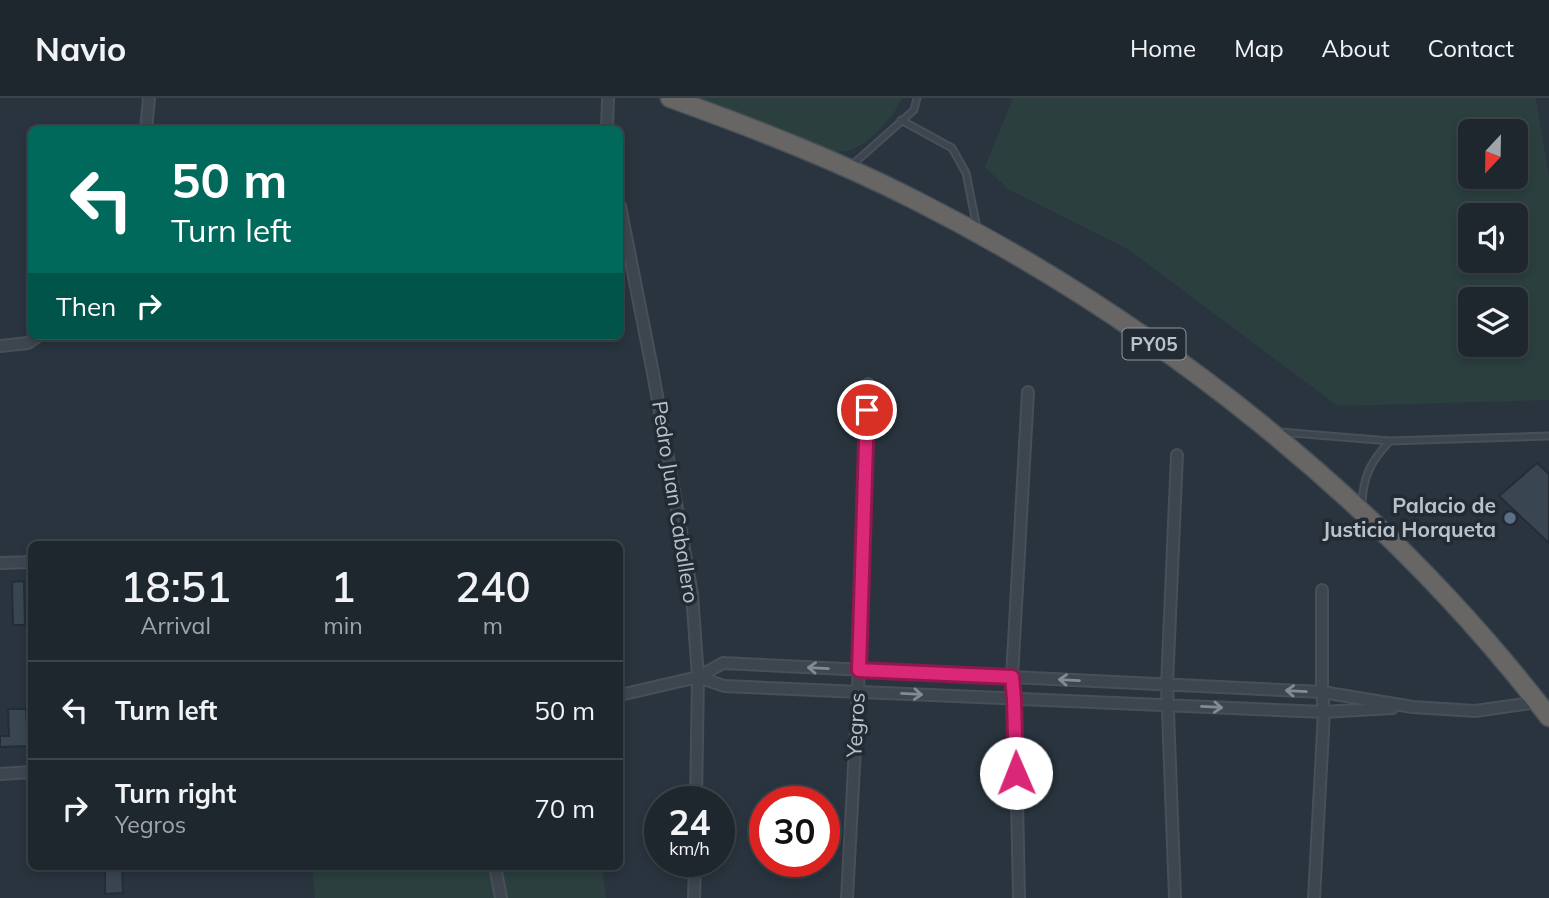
<!DOCTYPE html>
<html lang="en">
<head>
<meta charset="utf-8">
<style>
  :root { --surface:#1f272e; --page:#2c333a; --text:#f1f3f6; --muted:#a1a5aa; --line:#3c444a }
  body { margin:0; font-family:Mulish,sans-serif; background:var(--page); color:var(--text); height:100vh; display:flex; flex-direction:column; font-size:26px; white-space:nowrap }
  * { box-sizing:border-box; margin:0 }
  p { font-size:23px; color:var(--muted) }
  .icon { flex:none; width:38px; height:38px; fill:none; stroke:currentColor; stroke-width:2; stroke-linecap:round; stroke-linejoin:round }
  .map { position:relative; flex:1; overflow:hidden }
  .details { position:absolute; left:28px; top:443px; width:595px; height:329px; display:flex; flex-direction:column; background:var(--surface); border-radius:10px; box-shadow:0 4px 10px #0003,0 0 0 2px var(--line) }
  .details>* { flex:none }
  .banner { position:absolute; left:28px; top:28px; width:595px; height:214px; border-radius:10px; box-shadow:0 4px 10px #0003,0 0 0 2px var(--line); background:#00695c; color:#fff; overflow:hidden }
  .needle { width:46px; rotate:202deg }
  .controls { position:absolute; left:1458px; top:21px; display:grid; gap:14px }
  .controls a { display:grid; place-items:center; width:70px; height:70px; border-radius:10px; background:var(--surface); box-shadow:0 4px 10px #0003,0 0 0 2px var(--line); font-size:35px }
  .speed { position:absolute; left:644px; top:688px; display:flex; gap:14px; font-size:35px; font-weight:700; text-align:center }
  .speed>* { display:grid; place-content:center; width:91px; height:91px; border-radius:50%; background:var(--surface); box-shadow:0 4px 10px #0003,0 0 0 2px var(--line); line-height:1 }
  .speed small { font-size:18px; font-weight:400 }
  .speed .limit { border:10px solid #d22; background:#fff; color:#111 }
  .pin { position:absolute; display:grid; place-items:center; width:60px; height:60px; color:#fff; margin:-30px; border:4px solid #fff; border-radius:50%; box-shadow:0 2px 7px #0007 }
  .me { position:absolute; width:77px; margin:-38px; rotate:359deg; stroke-linejoin:round; filter:drop-shadow(0 0 5px #0008) }
  .turn { display:flex; align-items:center; gap:24px; height:147px; padding:0 28px; font-size:32px }
  .turn .icon { width:91px; height:91px; stroke-width:2.5 }
  .turn b { display:block; font-size:49px; line-height:60px }
  .then { display:flex; align-items:center; height:66px; padding:0 28px; background:#0003; gap:14px; font-size:26px }
  .eta { display:flex; justify-content:space-evenly; align-items:center; height:119px; text-align:center }
  .eta b { font-size:42px; font-weight:600; line-height:49px }
  ul { padding:0; list-style:none }
  li { display:flex; align-items:center; gap:21px; height:98px; padding:0 28px; border-top:2px solid var(--line) }
  li div { flex:1 }
  li b { display:block; font-size:26px }
  li em { font-style:normal }
  header { display:flex; align-items:center; gap:42px; box-sizing:border-box; height:98px; padding:0 35px; background:var(--surface); border-bottom:2px solid var(--line) }
  header strong { font-size:33px }
  nav { display:flex; gap:38px; margin-inline-start:auto; font-size:24px }
  .map>svg:first-child { display:block }
</style>
</head>
<body>
<header>
<strong>Navio</strong>
<nav><a>Home</a><a>Map</a><a>About</a><a>Contact</a></nav>
</header>
<div class="map">
<svg width="1549" height="800" viewBox="0 0 1549 800">
  <rect width="100%" height="100%" fill="#29343e"/>
  <path fill="#2b3f3f" fill-rule="evenodd" d="M686,0h216c-7,18 -32,45 -52,52 -8,3 -19,1 -28,0z
    M1013,0h523l13,78v224l-211,6 -210,-157 -120,-60 -23,-22zM1470,33h46v46h-46zM1470,117h46v46h-46zM1470,201h46v46h-46z
    M312,768h290l4,32h-291z"/>
  <path fill="#394652" stroke="#242d36" stroke-width="2" d="M1537,365l12,11v69l-50,-47z
    M24,483l1,44h-12l-1,-43z
    M8,611h18l2,37 -28,1v-11h9z
    M122,770l1,25 -18,1v-25z"/>
  <g fill="none" stroke-linecap="round" stroke-linejoin="round">
    <defs>
      <path id="service" d="M901,22l51,28 14,25 11,55
        M851,68l63,-56 3,-12
        M1280,334l110,9 159,-5
        M1362,406c1,-28 9,-43 28,-63"/>
      <path id="minor" d="M146,32l3,-32
        M607,32l1,-32
        M620,108l33,167 39,221 6,83 -2,125
        M0,248l28,-3 10,-7
        M0,465l32,-1
        M698,579l26,9 600,26 68,-4
        M620,597l78,-18 25,-14 599,29 91,15 62,4 63,-9
        M0,676l32,-2
        M495,768l6,32
        M694,800l1,-37
        M847,800l11,-206 10,-308
        M1019,800l-4,-199 -3,-22 16,-285
        M1175,800l-8,-213 10,-230
        M1314,800l10,-186 -2,-20v-102"/>
      <path id="trunk" d="M670,0c83,30 164,61 243,101 242,122 470,302 636,518"/>
    </defs>
    <use href="#service" stroke="#474f58" stroke-width="9"/>
    <use href="#minor" stroke="#474f58" stroke-width="14"/>
    <use href="#trunk" stroke="#485159" stroke-width="21"/>
    <use href="#service" stroke="#3d464f" stroke-width="5"/>
    <use href="#minor" stroke="#3d464f" stroke-width="10"/>
    <use href="#trunk" stroke="#686664" stroke-width="18"/>
  </g>
  <defs><path id="oneway-shaft" d="M-6 0H5M1.5-3L5.5 0L1.5 3" fill="none" stroke-width="1.6" stroke-linecap="round" stroke-linejoin="round" transform="scale(1.75)"/></defs>
  <g stroke="#828a92">
    <use href="#oneway-shaft" transform="translate(818 570) rotate(-177)"/>
    <use href="#oneway-shaft" transform="translate(1069 582) rotate(-177)"/>
    <use href="#oneway-shaft" transform="translate(1296 593) rotate(-177)"/>
    <use href="#oneway-shaft" transform="translate(912 596) rotate(3)"/>
    <use href="#oneway-shaft" transform="translate(1212 609) rotate(3)"/>
  </g>
  <g fill="none" stroke-linecap="round" stroke-linejoin="round">
    <defs>
      <path id="route" d="M867,312l-8,260 153,7 2,22 2,74"/>
    </defs>
    <use href="#route" stroke="#8e194d" stroke-width="18"/>
    <use href="#route" stroke="#db2777" stroke-width="12"/>
  </g>
  <circle fill="#5c6f8a" stroke="#222b34" stroke-width="2.5" cx="1510" cy="420" r="7"/>
  <g text-anchor="middle" stroke-width="7" stroke-linejoin="round" paint-order="stroke">
    <rect fill="#222b34" stroke="#8c949c" stroke-width="2" x="1122.5" y="230.5" width="63" height="31" rx="5"/>
    <g font-size="19" font-weight="bold" fill="#bac1c9">
      <text x="1154" y="253">PY05</text>
    </g>
    <g font-size="21" fill="#bac1c9" stroke="#222b34">
      <text transform="translate(675 404) rotate(81)" y="7">Pedro Juan Caballero</text>
      <text transform="translate(856 627) rotate(-87)" y="7">Yegros</text>
    </g>
    <g font-size="21" font-weight="bold" fill="#bac1c9" stroke="#222b34" text-anchor="end">
      <text x="1496" y="415">Palacio de<tspan x="1496" dy="24">Justicia Horqueta</tspan></text>
    </g>
  </g>
</svg>
<div class="controls">
<a><svg class="needle" viewBox="-14 -14 28 28"><path d="M0-13l5 13h-10z" fill="#e53935"/><path d="M0 13l5-13h-10z" fill="#a1a5aa"/></svg></a>
<a><svg class="icon" aria-label="sound" viewBox="0 0 24 24"><path d="M4 9h4l5-4v14l-5-4H4zM17 9q2 3 0 6"/></svg></a>
<a><svg class="icon" aria-label="layers" viewBox="0 0 24 24"><path d="M12 4l9 5-9 5-9-5zM3 14l9 5 9-5"/></svg></a>
</div>
<div class="speed"><div>24<small>km/h</small></div><div class="limit">30</div></div>
<div class="pin" style="left:867px;top:312px;background:#d93025"><svg class="icon" aria-label="arrive" viewBox="0 0 24 24"><path d="M6 21V4h12l-3 4 3 4H6"/></svg></div>
<svg class="me" style="left:1016px;top:675px" viewBox="-20 -20 40 40"><circle r="19" fill="#fff"/><path d="M0-13L10 11 0 6-10 11z" fill="#db2777"/></svg>
<div class="banner">
<div class="turn"><svg class="icon" aria-label="left" viewBox="0 0 24 24"><path d="M17 20v-9H6M10 6l-5 5 5 5"/></svg><div><b>50 m</b>Turn left</div></div>
<div class="then">Then<svg class="icon" aria-label="right" viewBox="0 0 24 24"><path d="M7 20v-9h11M14 6l5 5-5 5"/></svg></div>
</div>
<section class="details">
<div class="eta">
<div><b>18:51</b><p>Arrival</p></div>
<div><b>1</b><p>min</p></div>
<div><b>240</b><p>m</p></div>
</div>
<ul>
<li><svg class="icon" aria-label="left" viewBox="0 0 24 24"><path d="M17 20v-9H6M10 6l-5 5 5 5"/></svg><div><b>Turn left</b></div><em>50 m</em></li>
<li><svg class="icon" aria-label="right" viewBox="0 0 24 24"><path d="M7 20v-9h11M14 6l5 5-5 5"/></svg><div><b>Turn right</b><p>Yegros</p></div><em>70 m</em></li>
</ul>
</section>
</div>
</body>
</html>
